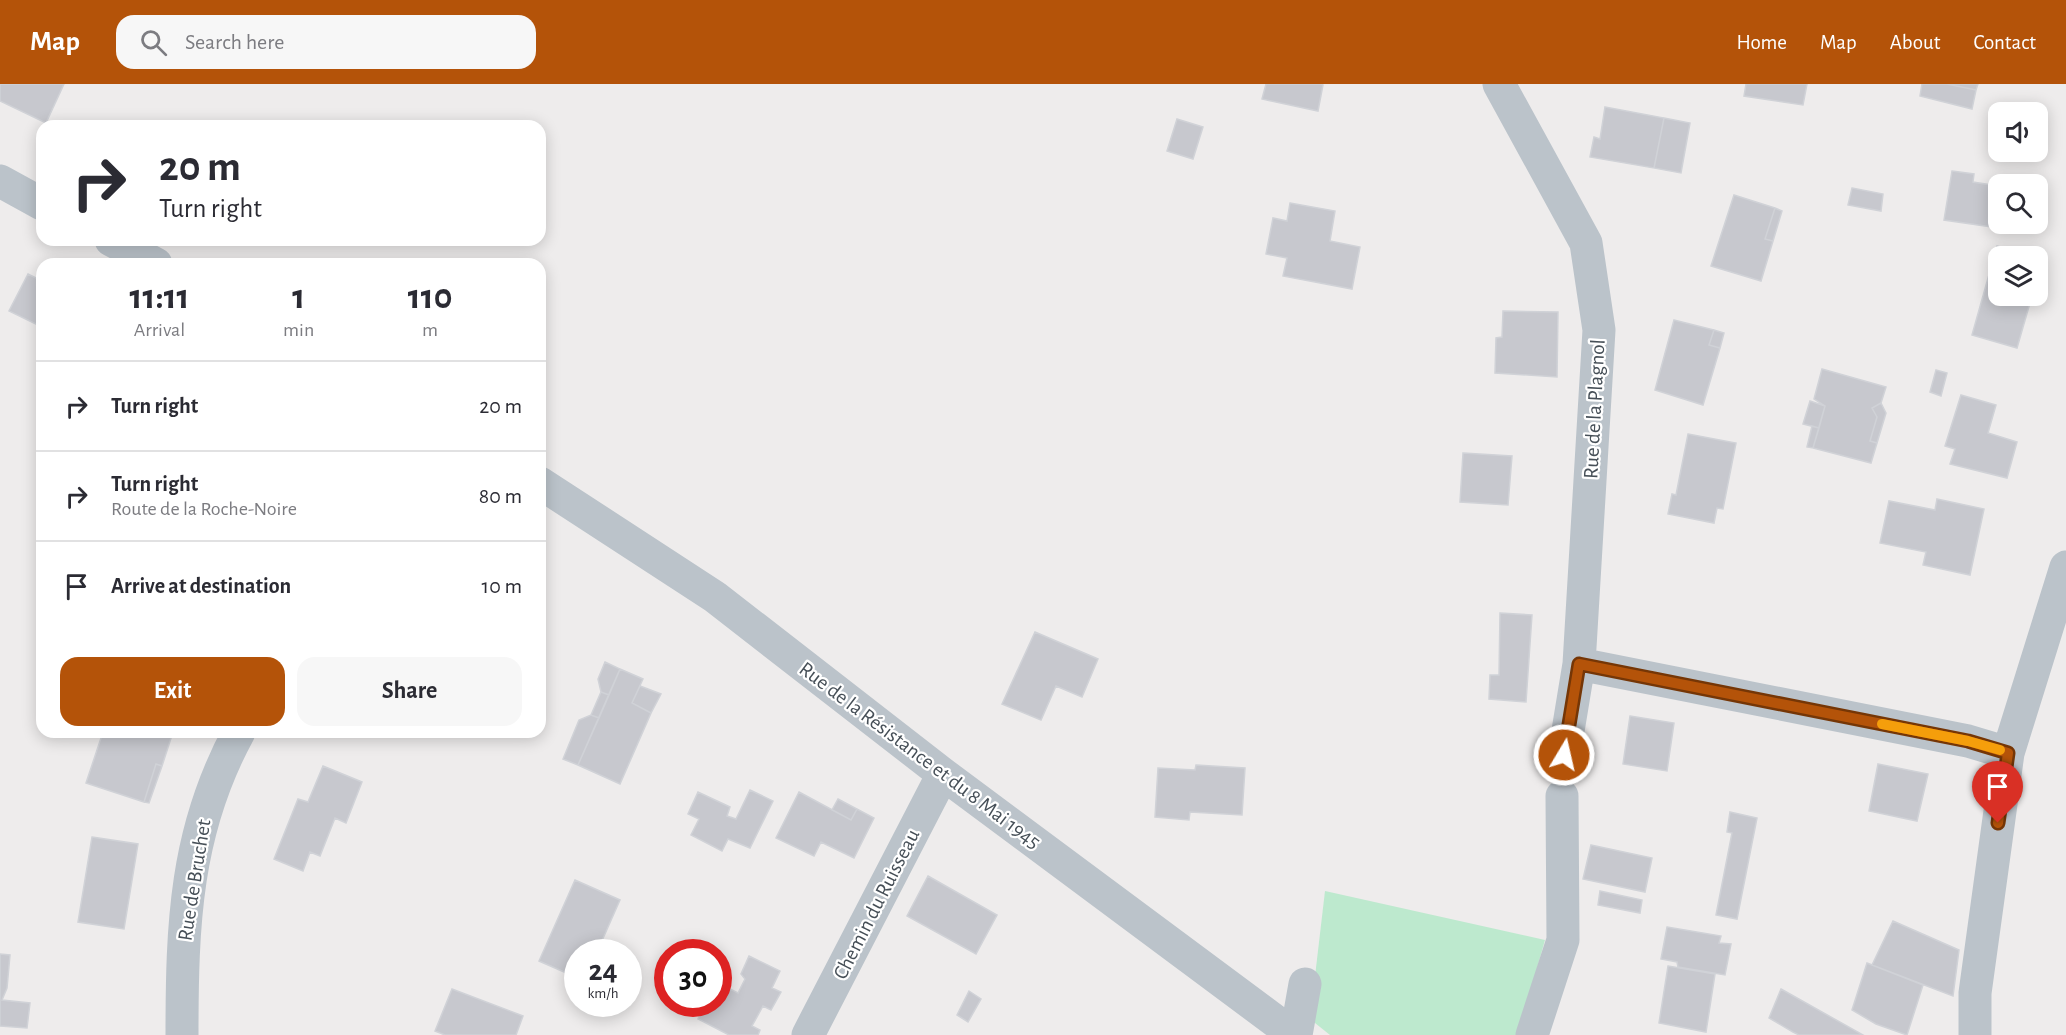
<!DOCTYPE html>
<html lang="en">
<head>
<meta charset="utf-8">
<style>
  :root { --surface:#fff; --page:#f7f7f7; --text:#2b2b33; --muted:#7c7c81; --line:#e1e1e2; --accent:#b45309 }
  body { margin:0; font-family:"Alegreya Sans",sans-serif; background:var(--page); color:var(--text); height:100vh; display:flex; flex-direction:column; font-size:22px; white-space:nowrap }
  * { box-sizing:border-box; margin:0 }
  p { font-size:20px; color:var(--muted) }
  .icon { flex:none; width:33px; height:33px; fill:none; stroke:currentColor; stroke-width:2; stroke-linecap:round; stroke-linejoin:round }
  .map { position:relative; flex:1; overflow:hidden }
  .side { position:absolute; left:36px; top:174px; width:510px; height:480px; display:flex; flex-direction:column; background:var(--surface); border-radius:18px; box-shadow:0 3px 15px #0003 }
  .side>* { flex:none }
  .top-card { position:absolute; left:36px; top:36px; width:510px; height:126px; border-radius:18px; box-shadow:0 3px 15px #0003; background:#fff; color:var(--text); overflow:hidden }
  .buttons { position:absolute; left:1988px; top:18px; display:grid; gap:12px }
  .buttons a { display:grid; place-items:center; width:60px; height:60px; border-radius:12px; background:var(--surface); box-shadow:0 3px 15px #0003; font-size:30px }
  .speed { position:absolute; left:564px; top:855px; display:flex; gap:12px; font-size:30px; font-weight:700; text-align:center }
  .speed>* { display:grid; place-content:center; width:78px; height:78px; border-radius:50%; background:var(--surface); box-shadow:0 3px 15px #0003; line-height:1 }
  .speed small { font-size:15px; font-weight:400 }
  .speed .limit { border:9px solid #d22; background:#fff; color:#111 }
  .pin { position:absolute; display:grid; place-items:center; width:51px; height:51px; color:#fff; margin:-62px -26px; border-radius:50% 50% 50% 0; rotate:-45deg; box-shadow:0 0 6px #0007 }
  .pin .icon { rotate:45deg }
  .me { position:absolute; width:66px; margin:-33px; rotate:9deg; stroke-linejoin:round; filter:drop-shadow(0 0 4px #0008) }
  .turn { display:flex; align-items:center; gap:21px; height:126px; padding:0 24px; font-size:27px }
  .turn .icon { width:78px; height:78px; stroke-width:2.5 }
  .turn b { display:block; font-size:42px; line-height:51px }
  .eta { display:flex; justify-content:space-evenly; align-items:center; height:102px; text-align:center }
  .eta b { font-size:36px; font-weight:700; line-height:42px }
  .cta { display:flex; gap:12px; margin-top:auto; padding:12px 24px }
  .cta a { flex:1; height:69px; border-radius:18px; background:var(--accent); color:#fff; font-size:24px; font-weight:700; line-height:69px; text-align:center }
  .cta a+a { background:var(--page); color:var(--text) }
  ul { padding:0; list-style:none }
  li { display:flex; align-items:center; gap:18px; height:90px; padding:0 24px; border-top:2px solid var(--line) }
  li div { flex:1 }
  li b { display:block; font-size:22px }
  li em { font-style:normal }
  header { display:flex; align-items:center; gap:36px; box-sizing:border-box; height:84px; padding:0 30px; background:var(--accent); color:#fff }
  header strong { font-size:28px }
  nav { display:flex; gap:33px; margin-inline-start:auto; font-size:21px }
  .search { width:420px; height:54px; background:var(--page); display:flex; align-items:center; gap:15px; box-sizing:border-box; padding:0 21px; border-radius:18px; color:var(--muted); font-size:22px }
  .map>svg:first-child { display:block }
</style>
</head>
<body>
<header>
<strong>Map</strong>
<div class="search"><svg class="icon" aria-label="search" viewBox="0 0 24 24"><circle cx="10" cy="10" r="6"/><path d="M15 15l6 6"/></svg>Search here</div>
<nav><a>Home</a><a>Map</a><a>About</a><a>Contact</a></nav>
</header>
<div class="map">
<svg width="2066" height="951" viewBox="0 0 2066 951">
  <rect width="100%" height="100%" fill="#eeecec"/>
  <path fill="#bde9ce" d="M1325,807l220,49 -27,95h-188l-20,-16z"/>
  <path fill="#c7c8ce" stroke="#d0d2d7" stroke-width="1.5" d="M0,0h64l-18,39 -46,-22z
    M1266,0h55l2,1 -5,26 -56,-12z
    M1746,0h61l-4,21 -59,-9z
    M1922,0h25l29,6 -4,19 -52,-13z
    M1947,0h31l-2,6z
    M1605,23l59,11 -10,50 -64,-11 4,-20 6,2z
    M1664,34l26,5 -9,50 -27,-5z
    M1177,35l26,8 -10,32 -26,-8z
    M1952,87l22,3 -1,8 25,4v38h29l-1,8 -82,-12z
    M1852,104l31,6 -2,17 -33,-6z
    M1734,111l41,13 -10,31 8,2 -12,40 -50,-15z
    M1290,119l45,8 -5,30 30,6 -8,42 -69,-13 4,-18 -21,-4 7,-36 14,3z
    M1775,124l7,3 -9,30 -8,-2z
    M1997,162l37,10h-36v40h34l-15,52 -45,-13z
    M28,190l14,7v46l-33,-16z
    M1503,227l55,1 -1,65 -62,-4 1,-35 6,-1z
    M1674,236l40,10 -5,15 11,3 -17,57 -48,-15z
    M1714,246l10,3 -4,15 -11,-3z
    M1822,285l64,18 -5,16 -9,5 5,9 -7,24 7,2 -6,20 -58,-15 12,-42 -11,-7z
    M1936,286l11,3 -6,23 -11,-4z
    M1961,311l35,10 -8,28 29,9 -10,36 -57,-14 5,-15 -10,-3z
    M1810,317l15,5 -6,22 -16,-4z
    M1881,319l5,10 -9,30 -7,-2 7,-24 -5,-9z
    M1812,342l7,2 -6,20 -6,-1z
    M1688,350l48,9 -13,66 -6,-1 -3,15 -46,-9 4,-20 4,1z
    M1463,369l49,3 -4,49 -48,-3z
    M1937,415l47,10 -14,66 -47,-10 3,-13 -46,-9 9,-42 46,9z
    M1500,529l32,2 -6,87 -37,-3 1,-24h9z
    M1035,548l63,27 -16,38 -26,-11 -15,34 -39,-16z
    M605,578l15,7 -11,26 -8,-3 -3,-13z
    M620,585l23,10 -11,24 19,10 -31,71 -42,-19z
    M640,602l21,8 -10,19 -19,-10z
    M601,608l8,3 -10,23 -8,-3z
    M591,631l8,3 -21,47 -15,-6 16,-39z
    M1630,632l44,7 -7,48 -44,-7z
    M103,648h70l-11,34 -6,-2 -12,38 -58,-19z
    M156,680l6,2 -13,37 -5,-1z
    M1878,680l50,10 -11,47 -48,-10z
    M1196,681l49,3 -3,47 -52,-3 -1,8 -34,-3 3,-49 37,2z
    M323,682l39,16 -16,41 -11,-5 -15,38 -10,-4 -7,19 -29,-12 24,-60 10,3z
    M750,706l23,11 -23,47 -22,-9 -6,12 -31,-16 8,-16 -11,-5 10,-22 32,15 -3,9 9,3z
    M799,708l52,28 6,-11 17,9 -20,40 -33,-16 -7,14 -38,-18z
    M838,715l19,10 -6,11 -19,-10z
    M1730,728l27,6 -20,101 -21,-4 16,-82 -5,-1z
    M92,753l46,7 -14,85 -46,-7z
    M1591,761l61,13 -7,34 -62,-13z
    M928,792l69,39 -21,39 -69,-38z
    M575,796l45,20 -23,52h-19v26l-39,-17z
    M1600,807l42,9 -2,13 -42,-8z
    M1893,837l66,29 -6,46 -81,-31z
    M1667,843l54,9 -2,7 12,1 -6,31 -47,-8 -1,-5 -16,-3z
    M0,870l10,1 -3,33 -5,12 28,3 -3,25 -27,-2z
    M749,872l31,15 -8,17 9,4 -10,18 -8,-4 -11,20 8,4 -2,5h-29l-31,-16 7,-15h13v-21l20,10 7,-14 -4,-5z
    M1867,879l56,22 -16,50 -31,-11 -24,-14z
    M1668,882l47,8 -9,58 -47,-9z
    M452,905l71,27 -7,19h-71l-10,-4z
    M1781,905l82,46h-64l-6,-3 -24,-14z
    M969,907l12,8 -13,23 -11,-7z"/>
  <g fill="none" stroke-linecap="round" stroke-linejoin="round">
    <path stroke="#bbc3ca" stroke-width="33" d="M1499,0l87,159 13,87 -20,334 -15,91
      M0,97l42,23
      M111,156l45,24
      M540,399l175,114 228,177 351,261
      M1579,580l389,77 40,12
      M182,951c0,-110 3,-204 57,-303
      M808,951l135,-261
      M1296,951l9,-51
      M1532,951l31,-95 -1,-144
      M1975,951v-42l33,-240 58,-186"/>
  </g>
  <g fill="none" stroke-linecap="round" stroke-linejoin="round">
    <defs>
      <path id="route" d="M1564,671l15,-91 389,77 40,12 -10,70"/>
    </defs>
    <use href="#route" stroke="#753606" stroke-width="15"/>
    <use href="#route" stroke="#b45309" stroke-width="10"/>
    <path stroke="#f59e0b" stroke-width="10" d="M1882,640l86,17 32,9"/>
  </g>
  <g text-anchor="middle" stroke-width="4.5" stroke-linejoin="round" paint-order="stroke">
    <g font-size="21" fill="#464f57" stroke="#fff">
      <text transform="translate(1594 325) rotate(-87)" y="7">Rue de la Plagnol</text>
      <text transform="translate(920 671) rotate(37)" y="7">Rue de la Résistance et du 8 Mai 1945</text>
      <text transform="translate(194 796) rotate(-81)" y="7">Rue de Bruchet</text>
      <text transform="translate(876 820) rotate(-63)" y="7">Chemin du Ruisseau</text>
    </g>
  </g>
</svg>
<div class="buttons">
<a><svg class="icon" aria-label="sound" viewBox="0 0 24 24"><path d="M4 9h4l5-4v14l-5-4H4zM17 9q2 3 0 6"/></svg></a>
<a><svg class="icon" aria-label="search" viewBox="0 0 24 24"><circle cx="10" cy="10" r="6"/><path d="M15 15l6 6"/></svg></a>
<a><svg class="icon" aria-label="layers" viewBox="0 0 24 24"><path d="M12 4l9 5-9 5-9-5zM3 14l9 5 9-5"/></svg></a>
</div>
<div class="speed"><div>24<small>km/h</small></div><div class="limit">30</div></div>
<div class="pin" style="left:1998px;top:739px;background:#d93025"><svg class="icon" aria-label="arrive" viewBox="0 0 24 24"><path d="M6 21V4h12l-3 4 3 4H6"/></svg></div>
<svg class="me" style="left:1564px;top:671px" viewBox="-20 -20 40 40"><circle r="17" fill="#b45309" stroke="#fff" stroke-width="3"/><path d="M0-11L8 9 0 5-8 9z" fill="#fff"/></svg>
<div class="top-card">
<div class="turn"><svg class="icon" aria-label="right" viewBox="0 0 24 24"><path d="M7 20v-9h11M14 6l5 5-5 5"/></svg><div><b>20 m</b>Turn right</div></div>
</div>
<section class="side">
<div class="eta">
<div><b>11:11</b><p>Arrival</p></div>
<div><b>1</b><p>min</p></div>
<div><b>110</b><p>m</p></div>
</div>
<ul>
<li><svg class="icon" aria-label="right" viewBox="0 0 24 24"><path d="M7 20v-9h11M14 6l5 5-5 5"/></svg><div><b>Turn right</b></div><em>20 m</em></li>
<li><svg class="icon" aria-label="right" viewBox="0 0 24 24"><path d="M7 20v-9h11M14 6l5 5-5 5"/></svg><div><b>Turn right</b><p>Route de la Roche-Noire</p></div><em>80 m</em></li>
<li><svg class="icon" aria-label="arrive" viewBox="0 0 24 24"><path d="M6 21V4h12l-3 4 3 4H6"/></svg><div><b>Arrive at destination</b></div><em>10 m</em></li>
</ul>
<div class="cta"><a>Exit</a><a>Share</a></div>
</section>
</div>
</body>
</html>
